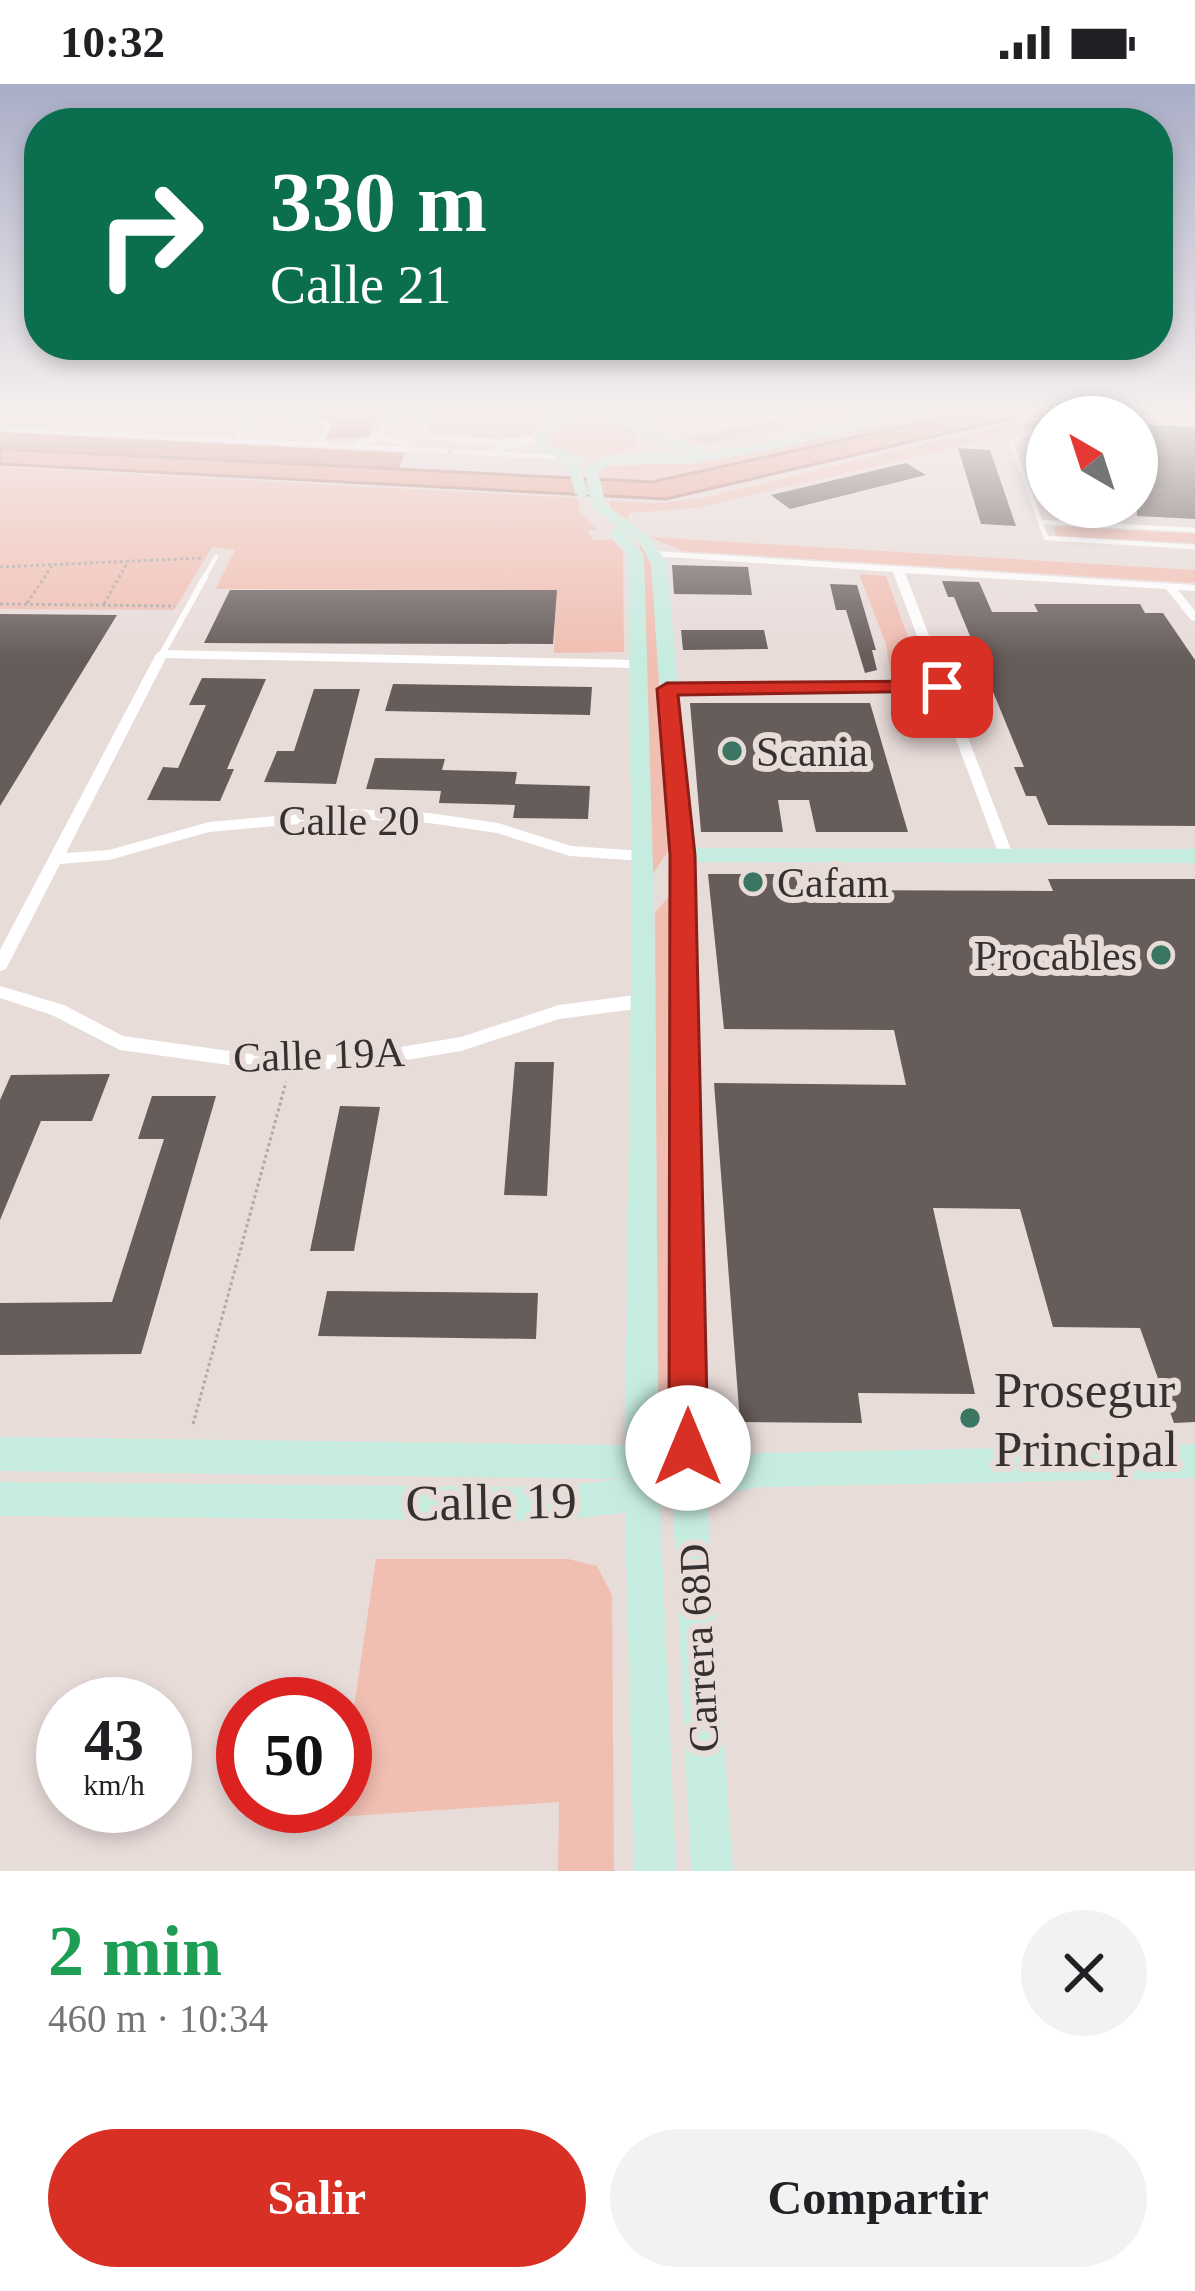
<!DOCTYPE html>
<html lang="es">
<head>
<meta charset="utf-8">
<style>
  :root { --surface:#fff; --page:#f2f2f2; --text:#202124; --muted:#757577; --accent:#d93025 }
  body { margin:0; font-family:"Times New Roman",serif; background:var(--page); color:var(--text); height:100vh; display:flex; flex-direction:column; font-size:45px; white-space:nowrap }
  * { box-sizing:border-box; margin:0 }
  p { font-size:39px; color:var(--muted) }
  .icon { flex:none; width:66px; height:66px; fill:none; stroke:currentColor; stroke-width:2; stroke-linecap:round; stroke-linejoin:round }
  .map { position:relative; height:1787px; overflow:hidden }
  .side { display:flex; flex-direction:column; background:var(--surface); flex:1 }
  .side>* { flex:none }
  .hud { position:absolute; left:24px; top:24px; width:1149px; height:252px; border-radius:48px; box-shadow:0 6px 18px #0003; background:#0b6e4f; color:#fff; overflow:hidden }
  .needle { width:78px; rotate:321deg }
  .buttons { position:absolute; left:1026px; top:312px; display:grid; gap:24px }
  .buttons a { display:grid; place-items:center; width:132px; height:132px; border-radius:50%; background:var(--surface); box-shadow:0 6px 18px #0003; font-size:60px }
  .speed { position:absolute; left:36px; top:1593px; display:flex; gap:24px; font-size:60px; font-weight:700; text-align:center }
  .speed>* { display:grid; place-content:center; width:156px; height:156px; border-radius:50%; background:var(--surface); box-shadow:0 6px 18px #0003; line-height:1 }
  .speed small { font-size:30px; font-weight:400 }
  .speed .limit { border:18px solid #d22; background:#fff; color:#111 }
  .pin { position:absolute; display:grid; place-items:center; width:102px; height:102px; color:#fff; margin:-51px; border-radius:24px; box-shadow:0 6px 18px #0006 }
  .me { position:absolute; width:132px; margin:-66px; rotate:0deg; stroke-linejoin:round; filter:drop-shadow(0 0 9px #0008) }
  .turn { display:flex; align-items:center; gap:42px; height:252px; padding:0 48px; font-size:54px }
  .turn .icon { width:156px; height:156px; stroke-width:2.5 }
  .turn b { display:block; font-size:84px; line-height:102px }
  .round { display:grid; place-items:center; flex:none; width:126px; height:126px; border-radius:63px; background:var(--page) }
  .overview { display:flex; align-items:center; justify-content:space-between; height:204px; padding:0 48px }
  h1 { font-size:72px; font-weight:700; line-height:90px; color:#1e9e55 }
  .button { display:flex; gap:24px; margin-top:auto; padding:24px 48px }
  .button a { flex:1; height:138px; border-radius:72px; background:var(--accent); color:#fff; font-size:48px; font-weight:700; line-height:138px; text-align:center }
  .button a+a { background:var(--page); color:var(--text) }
  .status { display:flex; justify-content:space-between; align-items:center; height:84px; padding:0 60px; background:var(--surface); direction:ltr }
  .status svg { height:33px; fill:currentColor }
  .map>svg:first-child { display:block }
</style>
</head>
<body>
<div class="status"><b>10:32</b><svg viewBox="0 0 49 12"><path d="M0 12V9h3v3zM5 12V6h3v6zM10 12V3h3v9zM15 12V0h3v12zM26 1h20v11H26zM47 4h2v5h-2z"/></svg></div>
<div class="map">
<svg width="1195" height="1787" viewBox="0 0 1195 1787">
  <rect width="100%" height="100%" fill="#e8dcd9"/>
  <path fill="#f1beb2" d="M437,325h112l-18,26 -24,5 -75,-8z
    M818,325h55l-163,36 -27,-7z
    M950,325h33l-316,73 -68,-2 -3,-7 12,-7 93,-3z
    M1128,326l67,4 -148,3v6l-48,14 -302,71 -68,5 -1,6 -18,-10v-8l53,2 44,-6 299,-73z
    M590,334l25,3 23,12 -1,11c-26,18 -65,18 -90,-1l-1,-6 10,-12z
    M0,383l578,31 2,15 17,16 -10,2 7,9 17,-1 12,12 1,101 -70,1 2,-63 -340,-1 19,-39 -23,-3 -38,63 -174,-1z
    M1054,442l141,8v9l-139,-7z
    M650,453l545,33v13l-513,-32z
    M639,458l12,15 19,291 -18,27 -8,-303z
    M859,490l27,2 39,108h-33l-6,-40z
    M670,811l6,499 -18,-1 -3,-480z
    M376,1475h192l29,7 15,29 2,276h-56l1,-69 -222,15 2,-11h6v-39z"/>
  <path fill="#d58f7f" d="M340,325h42l-13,28 -42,2 5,-15 -20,-8z
    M0,348l405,21 -7,17 -398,-21z"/>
  <path fill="#eba393" stroke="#b58175" stroke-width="3" d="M983,325h99l-82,12 -334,78 -666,-35v-15l652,33z"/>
  <path fill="#665c5a" d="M1137,340l58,3v92l-58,-3z
    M958,364l32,2 26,76 -35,-2z
    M906,379l20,12 -136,34 -19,-14z
    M672,481l76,2 4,28 -78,-1z
    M942,497l37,1 13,30h46l-4,-8h106l5,9h18l32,47v166l-147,-1 -12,-29h-10l-12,-29h10l-70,-170h-6z
    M830,500l27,1 19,65h-4l5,20 -12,3 -19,-63h-10z
    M230,506h327l-4,54 -349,-1z
    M0,530l117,1 -117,191z
    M681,546h83l4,19 -85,1z
    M202,594l64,1 -39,90h7l-14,32 -73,-1 16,-33 15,1 28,-63h-17z
    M393,600l199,3 -2,28 -205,-4z
    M314,605h46l-24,95 -72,-2 13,-31h17z
    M690,619h180l38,129h-92l-7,-32h-31l5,32h-82z
    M375,674l70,1 -3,11 75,2 -2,12 75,2 -2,33 -75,-1 2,-13 -76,-2 2,-12 -75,-2z
    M708,790h88l2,16 255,1 -5,-12h147v543l-21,1 -34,-95 -87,-1 -33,-118 -87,-1 42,186 -117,-1 4,30 -122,-1 -26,-339 192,2 -12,-55 -170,-1z
    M515,978h39l-7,134 -43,-1z
    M110,990l-18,47h-51l-41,99v-120l11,-25z
    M152,1012h64l-75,258 -141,1v-52l112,-1 52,-163h-26z
    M340,1022l40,1 -26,144h-44z
    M327,1207l211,2 -2,46 -218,-3z"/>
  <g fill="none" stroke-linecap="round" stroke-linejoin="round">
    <path stroke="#b2a8a5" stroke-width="3" stroke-dasharray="3 3" stroke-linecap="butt" d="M707,351l8,4h-16z
      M714,353l131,-28
      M0,483l202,-9
      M27,519l25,-37
      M0,520l175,2
      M104,520l22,-39
      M193,1340l93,-342"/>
    <path stroke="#fff" stroke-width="4.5" d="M63,325l13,5h230l26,-5
      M432,325l-7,20 5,8 70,5 38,-5
      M1134,333h61
      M283,335l41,3 4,4 -8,15
      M0,345l446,22
      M1047,345l-26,6 -9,9 34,94 149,9
      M380,354l11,-29
      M236,355l21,-24
      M358,359l22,-5 27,6
      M496,365l38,-8
      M455,368l106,5
      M1041,438l154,8
      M203,496l13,-23"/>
    <path stroke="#fff" stroke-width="6" d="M162,570l43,-77"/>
    <path fill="#fff" fill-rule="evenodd" d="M656,467l539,34v6l-17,-1 17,21v10l-4,-1 -25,-31 -261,-16 108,282 -7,5 -7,-5 -61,-164 -271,2 -6,-4 6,-4 268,-2 -42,-111 -241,-16v-4z
      M162,566l475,10 6,4 -6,4 -471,-10 -100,195 43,-3 100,-28 144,-13 76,4 69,10 73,23 71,5 7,5 -7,5 -72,-5 -73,-23 -68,-10 -76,-4 -144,13 -100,28 -49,4 -54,105 -6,2v-21l156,-296z
      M0,902l64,19 59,31 157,22 90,-6 91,-15 98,-32 84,-11 6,2 2,5 -2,5 -6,2 -84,11 -98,32 -91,15 -90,6 -160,-22 -68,-35 -52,-17z"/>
    <path fill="#c6ece0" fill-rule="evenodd" d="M623,325h12l27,28 41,11v5l65,-10 142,-34h22l-164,42 -79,12h-78l-13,8 8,34 46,34 15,25 25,284 503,1v14l-502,-1 13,601 54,-10 435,-9v34l-435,9 -53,10 26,374h-42l-18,-367 -13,2 16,365h-42l-9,-358 -78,8 -547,-5v-34l547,5 77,-8 -624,-8v-34l625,8 7,-542 -4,-347 -19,-24 9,-4 -26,-21 -8,-38 24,-14 85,-1c-47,-7 -102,-65 -146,-17l3,8 37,14 -9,4 11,31 -7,4 -7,-4c-5,-25 -10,-35 -35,-43l-7,-14c25,-29 61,-29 96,-19zM625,449l16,12 10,19 20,291 1,615 -13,2 -5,-569 -10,-348z"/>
  </g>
  <linearGradient id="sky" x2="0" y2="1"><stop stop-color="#a9adc6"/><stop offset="0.57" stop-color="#f5efee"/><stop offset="1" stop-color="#f5efee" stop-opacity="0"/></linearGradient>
  <rect width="1195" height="575" fill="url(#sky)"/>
  <path fill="#d93025" stroke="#8d1f18" stroke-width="3" d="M942,597l7,2v8l-271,4 17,160 13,593 -6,14 -14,5 -13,-5 -6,-14 1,-593 -13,-166 10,-6z"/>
  <g fill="#3a7661" stroke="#e8dcd9" stroke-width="4.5">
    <circle cx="732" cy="667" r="12"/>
    <circle cx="753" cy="798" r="12"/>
    <circle cx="1161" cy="871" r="12"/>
    <circle cx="970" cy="1334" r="12"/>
  </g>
  <g text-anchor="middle" stroke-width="12" stroke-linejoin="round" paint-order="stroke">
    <g font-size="42" fill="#363130" stroke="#e8dcd9" text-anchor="start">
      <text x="756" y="682">Scania</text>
      <text x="777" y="813">Cafam</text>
      <text x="1137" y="886" text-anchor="end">Procables</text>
    </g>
    <g font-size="42" fill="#363130" stroke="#e8dcd9">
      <text x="349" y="751">Calle 20</text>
      <text transform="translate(319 970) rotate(-2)" y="15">Calle 19A</text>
      <text transform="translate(698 1564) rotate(-93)" y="15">Carrera 68D</text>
    </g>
    <g font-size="51" fill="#363130" stroke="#e8dcd9" text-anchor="start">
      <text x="994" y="1323">Prosegur<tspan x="994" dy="59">Principal</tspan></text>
    </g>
    <g font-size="51" fill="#363130" stroke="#e8dcd9">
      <text transform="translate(491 1417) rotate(-1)" y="18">Calle 19</text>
    </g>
  </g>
</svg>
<div class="buttons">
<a><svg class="needle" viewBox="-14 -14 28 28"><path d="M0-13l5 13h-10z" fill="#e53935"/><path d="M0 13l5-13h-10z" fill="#757577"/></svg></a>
</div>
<div class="speed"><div>43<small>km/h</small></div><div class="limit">50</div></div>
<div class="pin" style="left:942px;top:603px;background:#d93025"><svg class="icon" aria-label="arrive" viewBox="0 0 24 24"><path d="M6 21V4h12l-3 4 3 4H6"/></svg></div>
<svg class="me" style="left:688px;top:1364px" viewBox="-20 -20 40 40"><circle r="19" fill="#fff"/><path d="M0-13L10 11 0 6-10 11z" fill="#d93025"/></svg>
<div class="hud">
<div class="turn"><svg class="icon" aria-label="right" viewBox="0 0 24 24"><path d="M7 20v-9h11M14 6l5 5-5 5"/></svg><div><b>330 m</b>Calle 21</div></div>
</div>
</div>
<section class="side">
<div class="overview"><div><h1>2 min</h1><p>460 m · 10:34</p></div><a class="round"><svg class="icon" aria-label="close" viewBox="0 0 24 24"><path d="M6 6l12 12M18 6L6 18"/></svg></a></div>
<div class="button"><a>Salir</a><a>Compartir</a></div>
</section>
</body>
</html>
